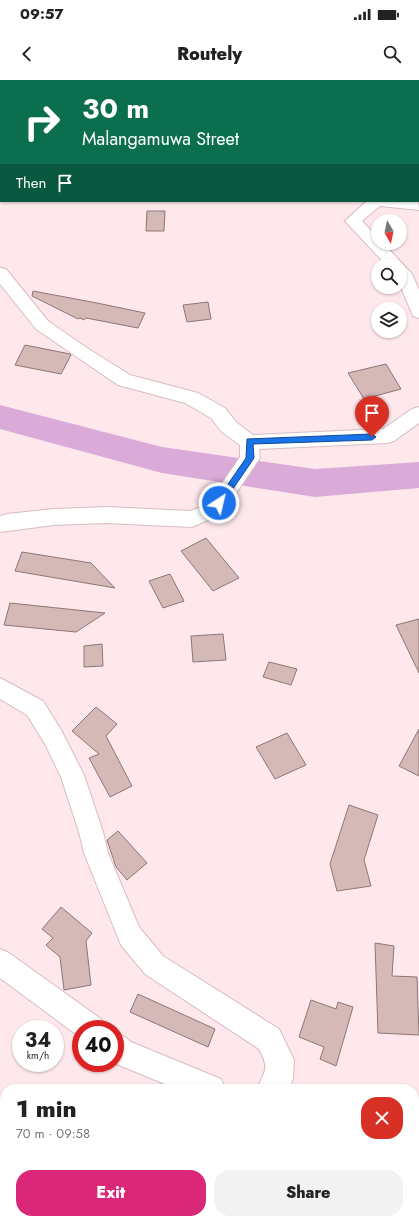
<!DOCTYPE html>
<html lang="en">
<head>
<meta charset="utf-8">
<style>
  :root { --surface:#fff; --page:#f2f2f2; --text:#222; --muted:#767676; --accent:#db2777 }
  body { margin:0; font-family:Jost,sans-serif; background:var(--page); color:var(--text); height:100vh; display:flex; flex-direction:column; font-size:15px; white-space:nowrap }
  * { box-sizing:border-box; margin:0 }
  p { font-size:13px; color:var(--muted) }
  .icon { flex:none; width:22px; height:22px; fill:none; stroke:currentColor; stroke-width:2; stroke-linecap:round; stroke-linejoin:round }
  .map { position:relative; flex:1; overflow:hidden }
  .sheet { position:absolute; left:0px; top:1004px; width:419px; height:140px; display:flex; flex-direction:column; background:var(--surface); border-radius:16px 16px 0 0; box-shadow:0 1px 3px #0004 }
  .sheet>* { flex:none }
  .hud { position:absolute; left:0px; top:0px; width:419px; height:122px; box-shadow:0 1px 3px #0004; background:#0b6e4f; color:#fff; overflow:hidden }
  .needle { width:26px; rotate:171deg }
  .fabs { position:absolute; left:371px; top:134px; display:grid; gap:8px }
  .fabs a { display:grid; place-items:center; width:36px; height:36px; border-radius:50%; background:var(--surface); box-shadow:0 1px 3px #0004; font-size:20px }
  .speed { position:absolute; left:12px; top:940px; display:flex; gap:8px; font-size:20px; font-weight:700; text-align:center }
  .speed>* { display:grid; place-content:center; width:52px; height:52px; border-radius:50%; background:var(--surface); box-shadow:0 1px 3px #0004; line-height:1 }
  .speed small { font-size:10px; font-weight:400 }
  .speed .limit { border:6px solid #d22; background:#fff; color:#111 }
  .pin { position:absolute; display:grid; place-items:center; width:34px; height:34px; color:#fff; margin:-41px -17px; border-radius:50% 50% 50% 0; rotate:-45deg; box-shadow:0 0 4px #0007 }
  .pin .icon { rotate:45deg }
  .me { position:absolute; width:44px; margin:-22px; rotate:35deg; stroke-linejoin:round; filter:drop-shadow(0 0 3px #0008) }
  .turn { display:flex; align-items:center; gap:14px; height:84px; padding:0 16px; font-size:18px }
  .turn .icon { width:52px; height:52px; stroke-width:2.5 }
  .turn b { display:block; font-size:28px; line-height:34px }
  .then { display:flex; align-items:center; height:38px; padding:0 16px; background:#0003; gap:8px; font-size:15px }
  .round { display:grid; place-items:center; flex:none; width:42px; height:42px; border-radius:16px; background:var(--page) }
  .headline { display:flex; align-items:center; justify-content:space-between; height:68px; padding:0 16px }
  h1 { font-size:24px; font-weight:800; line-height:30px }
  .cta { display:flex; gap:8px; margin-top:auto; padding:8px 16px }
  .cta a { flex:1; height:46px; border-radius:16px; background:var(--accent); color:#fff; font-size:16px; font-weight:800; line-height:46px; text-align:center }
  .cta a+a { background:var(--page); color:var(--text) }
  .status { display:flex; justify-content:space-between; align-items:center; height:28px; padding:0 20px; background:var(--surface); direction:ltr }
  .status svg { height:11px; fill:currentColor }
  header { display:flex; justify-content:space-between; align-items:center; height:52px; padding:0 16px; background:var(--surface); font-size:18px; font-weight:800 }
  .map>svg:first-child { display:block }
</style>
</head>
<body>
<div class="status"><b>09:57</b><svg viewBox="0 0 49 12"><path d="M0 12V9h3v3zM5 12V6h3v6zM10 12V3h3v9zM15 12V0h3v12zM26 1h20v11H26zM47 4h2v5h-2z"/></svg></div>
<header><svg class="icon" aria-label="back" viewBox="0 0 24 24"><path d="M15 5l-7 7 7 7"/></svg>Routely<svg class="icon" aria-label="search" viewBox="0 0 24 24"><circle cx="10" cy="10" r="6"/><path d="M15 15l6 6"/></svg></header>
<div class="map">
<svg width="419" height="1144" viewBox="0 0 419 1144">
  <rect width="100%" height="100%" fill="#fee8ec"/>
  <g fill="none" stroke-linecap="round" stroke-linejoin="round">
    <path fill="#daabd9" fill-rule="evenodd" d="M0,325l162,42 153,22 104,-7v26l-104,9 -153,-24 -162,-44z"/>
  </g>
  <path fill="#d4b9b7" stroke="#8f7674" d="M147,131h18l-1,20h-18z
    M33,211l64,12 48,10 -7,15 -52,-10 -2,2 -4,-2 -2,1 -46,-23z
    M208,222l3,17 -24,3 -4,-17z
    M25,265l45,9 1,1 -10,19 -46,-9z
    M386,284l15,25 -37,10 -16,-26z
    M206,458l33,40 -26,13 -32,-40z
    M22,472l69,11 24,25 -100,-17z
    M170,494l14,27 -21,7 -14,-27z
    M10,523l95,10 -29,19 -72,-7z
    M419,539v54l-23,-48z
    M223,554l3,26 -33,2 -2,-26z
    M102,564l1,22 -19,1v-21z
    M269,582l28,7 -6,16 -28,-8z
    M96,627l21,17 -11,12 26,50 -22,11 -21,-39 10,-4 -27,-23z
    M419,649v47l-20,-10z
    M287,653l19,32 -31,14 -19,-32z
    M349,725l29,10 -14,45 7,26 -34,5 -7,-27z
    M118,751l29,32 -20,17 -11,-13 -9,-27z
    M61,827l31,26 -6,8 5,44 -27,5 -4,-33 -14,-12 7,-7 -11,-9z
    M375,863l19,3 -2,30 25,1 2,58 -41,-2z
    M138,914l77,35 -7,18 -78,-35z
    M311,920l25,9 2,-7 15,5 -17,59 -16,-7 4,-12 -25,-10z"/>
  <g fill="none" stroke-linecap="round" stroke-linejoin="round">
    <defs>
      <path id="minor" d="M418,120l1,10 -39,-4 -18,15 16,17v5h5l29,31 7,16v28l-6,-2 -13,-31v-20h-14l-41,-44 22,-20z
        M0,188l6,1 42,52 39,27 43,27 68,18 27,15 11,14 17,13 130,-6 29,-20 7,-2v16l-25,18 -7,2 -128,6 1,9 -34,50 -11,9 -23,10 -86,-4 -52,2 -54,7v-16l7,-2 47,-5 52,-2 84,4 11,-4 11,-9 28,-41v-12l-18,-13 -11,-14 -26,-15 -67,-18 -82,-56 -36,-45z
        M0,598l43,23 18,29 23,45 19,57 5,21 31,74 24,29 116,73 15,31 -1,19 -4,10h-32c8,-20 13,-19 2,-40l-114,-75 -24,-29 -37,-92 -5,-21 -18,-55 -16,-33 -18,-29 -27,-16z
        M0,869l9,4 92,66 4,10h-24v9l-81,-60z
        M115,953l10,4 6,5 90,37 4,10h-48l-63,-26z"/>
    </defs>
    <use href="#minor" stroke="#d8bcc2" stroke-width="2"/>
    <use href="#minor" fill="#fff" fill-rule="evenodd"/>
  </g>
  <path fill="#1a73e8" stroke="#114b97" d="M372,354l4,3 -4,3 -119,4 1,14 -32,47h-6l-1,-2 31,-45 1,-19z"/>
</svg>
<div class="fabs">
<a><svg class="needle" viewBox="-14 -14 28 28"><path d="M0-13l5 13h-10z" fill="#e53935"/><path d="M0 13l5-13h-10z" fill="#767676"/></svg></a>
<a><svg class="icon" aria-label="search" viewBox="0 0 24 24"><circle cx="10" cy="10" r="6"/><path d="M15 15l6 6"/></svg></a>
<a><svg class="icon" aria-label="layers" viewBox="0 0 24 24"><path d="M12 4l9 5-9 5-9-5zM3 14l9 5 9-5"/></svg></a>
</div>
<div class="speed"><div>34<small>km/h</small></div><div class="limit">40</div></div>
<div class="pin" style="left:372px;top:357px;background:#d93025"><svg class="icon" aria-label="arrive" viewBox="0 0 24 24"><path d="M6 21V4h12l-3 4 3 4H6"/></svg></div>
<svg class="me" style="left:219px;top:423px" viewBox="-20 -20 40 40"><circle r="17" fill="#1a73e8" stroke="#fff" stroke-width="3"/><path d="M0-11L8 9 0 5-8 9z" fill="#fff"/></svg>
<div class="hud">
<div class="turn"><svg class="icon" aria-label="right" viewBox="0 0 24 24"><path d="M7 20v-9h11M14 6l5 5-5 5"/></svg><div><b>30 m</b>Malangamuwa Street</div></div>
<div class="then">Then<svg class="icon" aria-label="arrive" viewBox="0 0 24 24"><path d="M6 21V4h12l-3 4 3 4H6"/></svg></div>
</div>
<section class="sheet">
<div class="headline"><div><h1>1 min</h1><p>70 m · 09:58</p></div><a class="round" style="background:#d93025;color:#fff"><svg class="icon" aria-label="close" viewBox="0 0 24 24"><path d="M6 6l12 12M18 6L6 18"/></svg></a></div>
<div class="cta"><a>Exit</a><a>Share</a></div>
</section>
</div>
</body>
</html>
